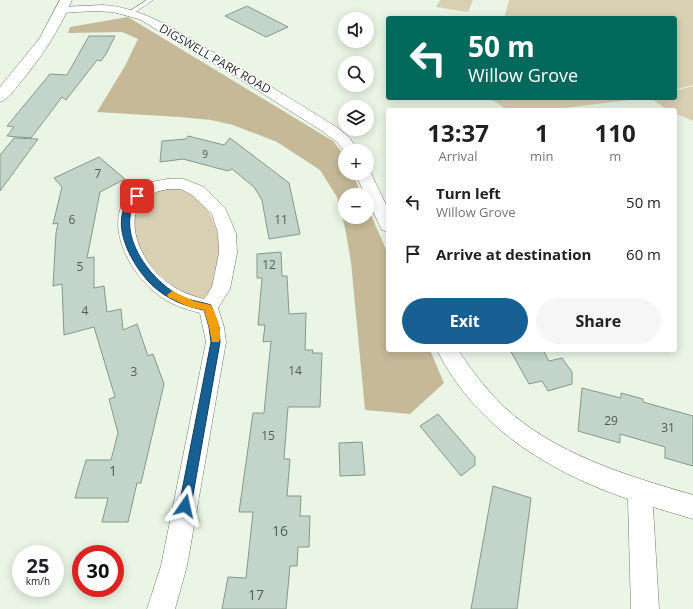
<!DOCTYPE html>
<html lang="en">
<head>
<meta charset="utf-8">
<style>
  :root { --surface:#fff; --page:#f6f6f6; --text:#202124; --muted:#757577; --accent:#176094 }
  body { margin:0; font-family:"Open Sans",sans-serif; background:var(--page); color:var(--text); height:100vh; display:flex; flex-direction:column; font-size:15px; white-space:nowrap }
  * { box-sizing:border-box; margin:0 }
  p { font-size:13px; color:var(--muted) }
  .icon { flex:none; width:22px; height:22px; fill:none; stroke:currentColor; stroke-width:2; stroke-linecap:round; stroke-linejoin:round }
  .map { position:relative; flex:1; overflow:hidden }
  .panel { position:absolute; left:386px; top:108px; width:291px; height:244px; display:flex; flex-direction:column; background:var(--surface); border-radius:4px; box-shadow:0 2px 10px #0003 }
  .panel>* { flex:none }
  .guide { position:absolute; left:386px; top:16px; width:291px; height:84px; border-radius:4px; box-shadow:0 2px 10px #0003; background:#00695c; color:#fff; overflow:hidden }
  .controls { position:absolute; left:338px; top:12px; display:grid; gap:8px }
  .controls a { display:grid; place-items:center; width:36px; height:36px; border-radius:50%; background:var(--surface); box-shadow:0 2px 10px #0003; font-size:20px }
  .speed { position:absolute; left:12px; top:545px; display:flex; gap:8px; font-size:20px; font-weight:700; text-align:center }
  .speed>* { display:grid; place-content:center; width:52px; height:52px; border-radius:50%; background:var(--surface); box-shadow:0 2px 10px #0003; line-height:1 }
  .speed small { font-size:10px; font-weight:400 }
  .speed .limit { border:6px solid #d22; background:#fff; color:#111 }
  .pin { position:absolute; display:grid; place-items:center; width:34px; height:34px; color:#fff; margin:-17px; border-radius:8px; box-shadow:0 2px 6px #0006 }
  .me { position:absolute; width:44px; margin:-22px; rotate:11deg; stroke-linejoin:round; filter:drop-shadow(0 0 3px #0008) }
  .turn { display:flex; align-items:center; gap:14px; height:84px; padding:0 16px; font-size:18px }
  .turn .icon { width:52px; height:52px; stroke-width:2.5 }
  .turn b { display:block; font-size:28px; line-height:34px }
  .eta { display:flex; justify-content:space-evenly; align-items:center; height:68px; text-align:center }
  .eta b { font-size:24px; font-weight:700; line-height:28px }
  .button { display:flex; gap:8px; margin-top:auto; padding:8px 16px }
  .button a { flex:1; height:46px; border-radius:24px; background:var(--accent); color:#fff; font-size:16px; font-weight:700; line-height:46px; text-align:center }
  .button a+a { background:var(--page); color:var(--text) }
  ul { padding:0; list-style:none }
  li { display:flex; align-items:center; gap:12px; height:52px; padding:0 16px }
  li div { flex:1 }
  li b { display:block; font-size:15px }
  li em { font-style:normal }
  .map>svg:first-child { display:block }
</style>
</head>
<body>
<div class="map">
<svg width="693" height="609" viewBox="0 0 693 609">
  <rect width="100%" height="100%" fill="#eaf5e5"/>
  <path fill="#d9d0b4" d="M440,0h33l-5,12 -32,-5z
    M509,0h184v85l-18,5v-72h-171z
    M693,86v35l-18,-8v-3l-10,-2 -15,-10h25v-7z
    M489,98h156l-97,12h-40z
    M166,189c9,0 19,0 27,5 12,6 19,23 23,35 5,15 7,65 -14,69 -8,1 -17,-5 -23,-8 -21,-14 -37,-31 -44,-56 -1,-4 -3,-8 -3,-12 0,-4 4,-10 6,-14 1,-2 2,-6 3,-8 6,-7 18,-8 25,-11z"/>
  <path fill="#c5b998" d="M128,17l205,124 12,15v17h7l10,22h-17v22h22v-11l21,48v96h42l14,33 -34,31 -45,-4 -14,-148 -6,-34 -8,-31 -17,-27 -43,-28 -44,-17 -22,-5 -32,-3 -82,-5 28,-46 13,-27 -16,-7 -54,1 2,-6z"/>
  <path fill="#c3d5ca" stroke="#86978c" d="M247,6l41,21 -22,10 -41,-21z
    M89,36h26l-9,18 -5,7 -4,-1 -31,40 -4,-3 -31,41 -24,-2 7,-9 -7,-1 43,-52 17,1z
    M188,136l36,9 6,-7 59,45 11,51 -31,5 -7,-39 -8,-13 -22,-18 -4,2 -45,-12 -23,3 2,-21 24,-2z
    M14,138l24,1 -38,52v-36z
    M99,157l26,22 -25,13 -13,66 7,-1v31l10,-2 3,26 14,-3 2,21 14,-6 11,32 5,-2 11,30 -23,99h-4l-9,39h-26l6,-24h-33l11,-38h25l7,-27 -9,-34 6,-2 -21,-70 -30,8 -2,-51 -9,2 3,-53 2,-10 -5,1 9,-37 -8,-9z
    M281,252l1,24h5l2,38 17,-1 -1,37h8l-1,3h10l-2,54h-32l-4,52h6l-3,37h14l-1,20h10l-1,31h-11l-1,19h-7l-4,43h-64l6,-32 18,1 7,-66h-14l14,-99h11l7,-72 -8,1 2,-17h-7l4,-47h-5v-24z
    M510,350h33l6,11 13,-3 10,14v12l-24,7 -6,-10 -13,3z
    M582,388l39,10v-5l22,6v3l50,14v50l-28,-8v-11l-45,-13v9l-42,-12z
    M438,414l37,43v8l-14,11 -41,-50z
    M362,442l3,33 -25,1 -1,-33z
    M493,486l38,12 -14,111h-46z"/>
  <g fill="none" stroke-linecap="round" stroke-linejoin="round">
    <defs>
      <path id="lane" d="M147,0h6l-19,13h-4v-2z"/>
      <path id="street" d="M103,5c43,3 77,28 113,49 41,24 82,49 122,74l11,9 10,14 -14,1 -7,-9 -16,-12 -79,-50 -104,-62 -26,-7 -20,-1 -31,2 -6,-3 6,-3z
        M367,169l4,4 17,36v23l-6,-2 -2,-4 -13,-27v-4h-2l-10,-22h12z
        M168,179h16l20,8 21,21 11,25 1,20 -7,36 -12,19 6,19 2,15 -39,224 -12,43h-28l14,-43 45,-224 -6,-29c-15,-4 -32,-9 -44,-20 -27,-20 -57,-76 -22,-103 9,-7 22,-9 34,-11zM168,189h13l11,6 20,19 6,19 1,20 -7,34 -8,12c-17,-4 -32,-11 -44,-23 -18,-16 -37,-54 -17,-76 6,-7 16,-9 25,-11z
        M437,350h21c13,19 27,38 44,55 52,49 123,70 191,90v24l-40,-12 6,102h-28l-3,-110c-79,-27 -153,-72 -191,-149z"/>
      <path id="secondary" d="M60,0h12c-13,31 -31,58 -52,83 -6,7 -11,16 -20,19v-15l39,-48z"/>
    </defs>
    <use href="#lane" stroke="#727c6d" stroke-width="1"/>
    <use href="#street" stroke="#727c6d" stroke-width="1"/>
    <use href="#secondary" stroke="#727c6d" stroke-width="1"/>
    <use href="#lane" fill="#fff" fill-rule="evenodd"/>
    <use href="#street" fill="#fff" fill-rule="evenodd"/>
    <use href="#secondary" fill="#fff" fill-rule="evenodd"/>
  </g>
  <path fill="#176094" stroke="#0f3e60" d="M137,193l4,3c-3,4 -7,8 -9,12 -12,34 23,77 52,90 9,3 18,4 27,7l8,22 1,15 -29,164 -2,4 -4,2 -4,-2 -2,-4 32,-164 -2,-15 -5,-17c-16,-3 -32,-9 -45,-19 -22,-16 -51,-64 -31,-89 3,-4 5,-7 9,-9z"/>
  <path fill="#f59e0b" d="M172,291l22,10 17,4c5,9 12,27 8,37h-7l-3,-15 -5,-17 -15,-3 -21,-10 -1,-2z"/>
  <g text-anchor="middle" stroke-width="3" stroke-linejoin="round" paint-order="stroke">
    <g font-size="10" fill="#525b53">
      <text x="205" y="158">9</text>
    </g>
    <g font-size="12" fill="#2d322b" stroke="#fff">
      <text transform="translate(215 59) rotate(30)" y="4">DIGSWELL PARK ROAD</text>
    </g>
    <g font-size="12" fill="#525b53">
      <text x="98" y="178">7</text>
      <text x="72" y="224">6</text>
      <text x="281" y="224">11</text>
      <text x="269" y="269">12</text>
      <text x="80" y="271">5</text>
      <text x="85" y="315">4</text>
      <text x="295" y="375">14</text>
      <text x="134" y="376">3</text>
      <text x="611" y="425">29</text>
      <text x="668" y="432">31</text>
      <text x="268" y="440">15</text>
    </g>
    <g font-size="14" fill="#525b53">
      <text x="113" y="476">1</text>
      <text x="280" y="536">16</text>
      <text x="256" y="600">17</text>
    </g>
  </g>
</svg>
<div class="controls">
<a><svg class="icon" aria-label="sound" viewBox="0 0 24 24"><path d="M4 9h4l5-4v14l-5-4H4zM17 9q2 3 0 6"/></svg></a>
<a><svg class="icon" aria-label="search" viewBox="0 0 24 24"><circle cx="10" cy="10" r="6"/><path d="M15 15l6 6"/></svg></a>
<a><svg class="icon" aria-label="layers" viewBox="0 0 24 24"><path d="M12 4l9 5-9 5-9-5zM3 14l9 5 9-5"/></svg></a>
<a>+</a>
<a>−</a>
</div>
<div class="speed"><div>25<small>km/h</small></div><div class="limit">30</div></div>
<div class="pin" style="left:137px;top:196px;background:#d93025"><svg class="icon" aria-label="arrive" viewBox="0 0 24 24"><path d="M6 21V4h12l-3 4 3 4H6"/></svg></div>
<svg class="me" style="left:185px;top:506px" viewBox="-20 -20 40 40"><path d="M0-17L14 15 0 8-14 15z" fill="#176094" stroke="#fff" stroke-width="4"/></svg>
<div class="guide">
<div class="turn"><svg class="icon" aria-label="left" viewBox="0 0 24 24"><path d="M17 20v-9H6M10 6l-5 5 5 5"/></svg><div><b>50 m</b>Willow Grove</div></div>
</div>
<section class="panel">
<div class="eta">
<div><b>13:37</b><p>Arrival</p></div>
<div><b>1</b><p>min</p></div>
<div><b>110</b><p>m</p></div>
</div>
<ul>
<li><svg class="icon" aria-label="left" viewBox="0 0 24 24"><path d="M17 20v-9H6M10 6l-5 5 5 5"/></svg><div><b>Turn left</b><p>Willow Grove</p></div><em>50 m</em></li>
<li><svg class="icon" aria-label="arrive" viewBox="0 0 24 24"><path d="M6 21V4h12l-3 4 3 4H6"/></svg><div><b>Arrive at destination</b></div><em>60 m</em></li>
</ul>
<div class="button"><a>Exit</a><a>Share</a></div>
</section>
</div>
</body>
</html>
